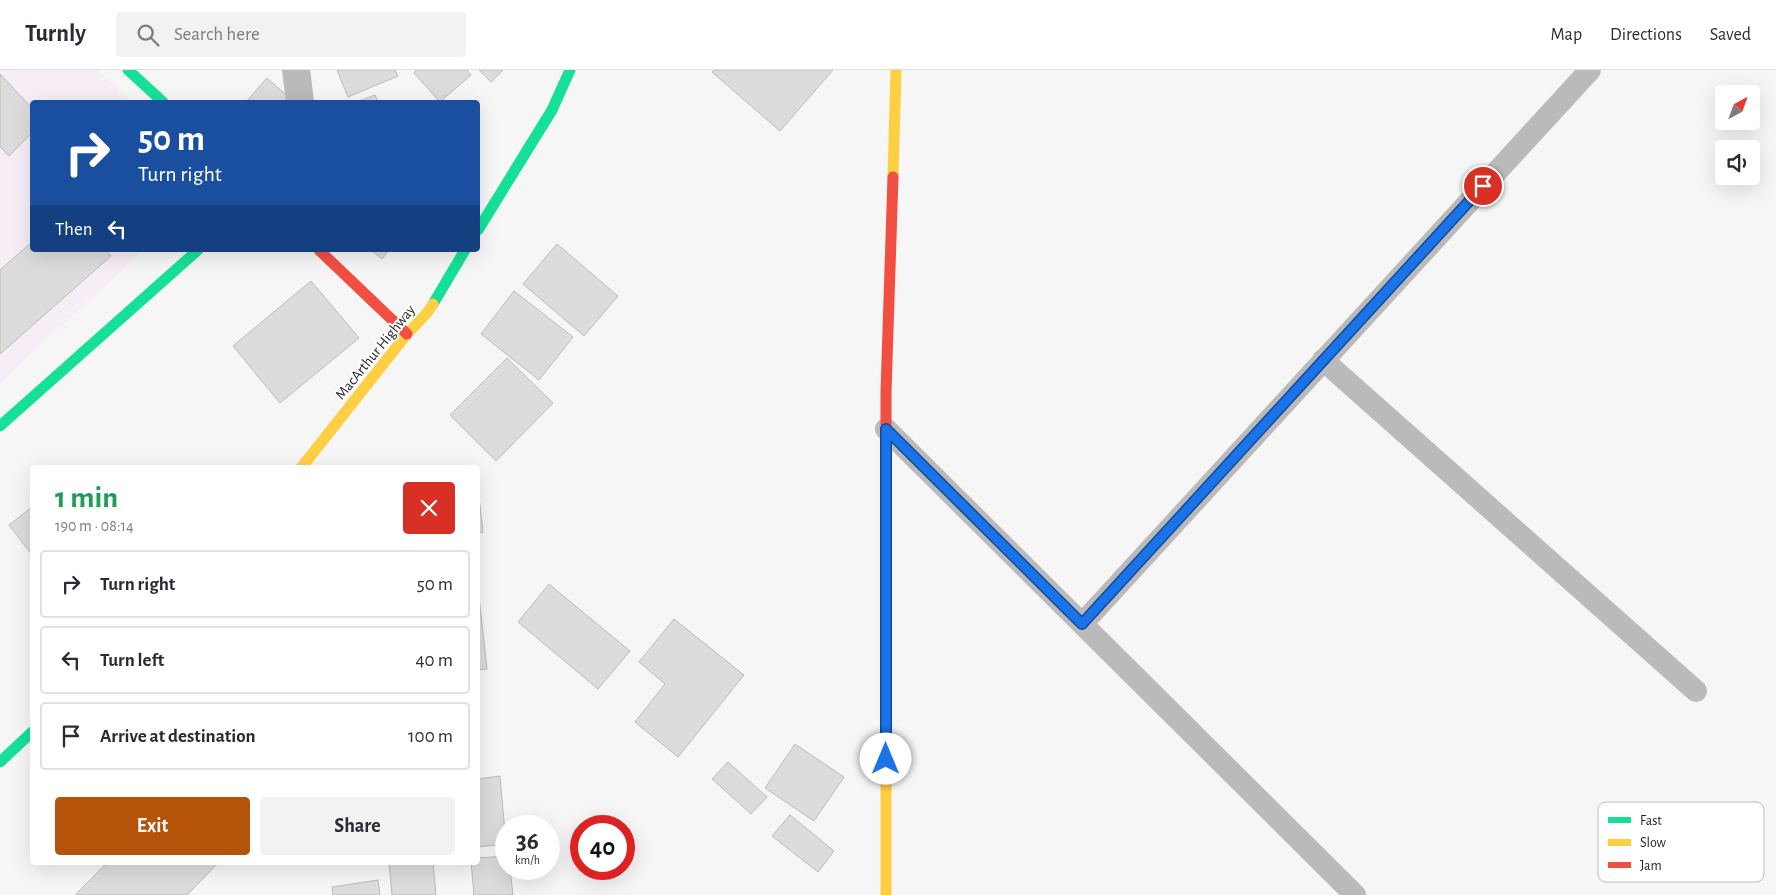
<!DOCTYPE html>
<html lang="en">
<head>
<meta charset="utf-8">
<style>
  :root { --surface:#fff; --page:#f2f2f3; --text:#2b2b33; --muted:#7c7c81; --line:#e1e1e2; --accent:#b45309 }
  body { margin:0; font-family:"Alegreya Sans",sans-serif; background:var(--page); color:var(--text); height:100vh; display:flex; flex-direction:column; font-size:19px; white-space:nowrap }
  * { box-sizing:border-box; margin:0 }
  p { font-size:16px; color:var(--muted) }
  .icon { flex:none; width:28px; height:28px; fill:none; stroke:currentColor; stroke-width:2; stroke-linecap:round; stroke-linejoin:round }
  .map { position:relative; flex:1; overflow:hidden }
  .drawer { position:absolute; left:30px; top:395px; width:450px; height:400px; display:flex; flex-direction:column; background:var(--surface); border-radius:5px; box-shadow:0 5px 20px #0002 }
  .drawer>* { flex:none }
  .guide { position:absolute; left:30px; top:30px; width:450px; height:152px; border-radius:5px; box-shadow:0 5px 20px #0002; background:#1a4fa0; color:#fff; overflow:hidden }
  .needle { width:32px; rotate:41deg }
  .tools { position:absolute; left:1715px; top:15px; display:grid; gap:10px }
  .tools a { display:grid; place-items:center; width:45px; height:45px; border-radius:5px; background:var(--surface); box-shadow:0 5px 20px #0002; font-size:25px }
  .speed { position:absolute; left:495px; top:745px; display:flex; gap:10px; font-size:25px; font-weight:700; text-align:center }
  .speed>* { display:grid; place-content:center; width:65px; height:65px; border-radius:50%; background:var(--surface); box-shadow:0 5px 20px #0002; line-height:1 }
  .speed small { font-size:12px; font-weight:400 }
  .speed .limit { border:8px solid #d22; background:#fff; color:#111 }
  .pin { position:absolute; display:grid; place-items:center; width:42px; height:42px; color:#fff; margin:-21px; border:2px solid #fff; border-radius:50%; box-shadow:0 1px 5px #0007 }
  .me { position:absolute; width:55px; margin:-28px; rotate:0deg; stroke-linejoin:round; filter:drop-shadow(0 0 4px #0008) }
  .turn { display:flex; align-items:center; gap:18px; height:105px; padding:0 25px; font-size:22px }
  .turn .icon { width:65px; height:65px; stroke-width:2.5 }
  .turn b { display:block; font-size:35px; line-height:42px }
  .then { display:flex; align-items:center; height:48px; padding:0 25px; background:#0003; gap:10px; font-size:19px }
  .round { display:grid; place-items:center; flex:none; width:52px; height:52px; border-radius:5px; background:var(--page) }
  .head { display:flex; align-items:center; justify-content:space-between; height:85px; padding:0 25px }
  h1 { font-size:30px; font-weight:600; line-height:38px; color:#1e9e55 }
  .action { display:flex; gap:10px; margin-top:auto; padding:10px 25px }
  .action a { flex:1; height:58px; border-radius:5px; background:var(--accent); color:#fff; font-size:20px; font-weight:600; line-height:58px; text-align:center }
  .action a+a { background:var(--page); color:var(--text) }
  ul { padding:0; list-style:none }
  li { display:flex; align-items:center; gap:15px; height:68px; margin:0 10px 8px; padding:0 15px; border:2px solid var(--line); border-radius:5px }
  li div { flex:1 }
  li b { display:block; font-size:19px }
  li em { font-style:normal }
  header { display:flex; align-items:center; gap:30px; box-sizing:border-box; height:70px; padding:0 25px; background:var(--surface); border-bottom:1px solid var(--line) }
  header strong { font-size:24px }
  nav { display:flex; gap:28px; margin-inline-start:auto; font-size:18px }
  .search { width:350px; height:45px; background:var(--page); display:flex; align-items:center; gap:12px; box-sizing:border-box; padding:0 18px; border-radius:5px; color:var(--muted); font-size:19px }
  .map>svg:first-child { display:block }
</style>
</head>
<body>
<header>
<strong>Turnly</strong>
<div class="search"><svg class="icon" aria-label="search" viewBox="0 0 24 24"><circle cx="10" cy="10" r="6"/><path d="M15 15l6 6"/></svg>Search here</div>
<nav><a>Map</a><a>Directions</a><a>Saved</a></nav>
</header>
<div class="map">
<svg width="1776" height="825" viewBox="0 0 1776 825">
  <rect width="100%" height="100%" fill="#f6f6f7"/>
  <path fill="#f6edf7" d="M0,0h98l34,32h-100v148h111l-143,133z"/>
  <path fill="#dcdcdd" stroke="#bbbbbc" d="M337,0h58l3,6 -50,21z
    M416,0h51l4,5 -31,27 -26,-29z
    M479,0h24l-12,12z
    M714,0h119l-53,61 -68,-59z
    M0,4l32,34v25l-23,23 -9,-9z
    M267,8l27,24h-48z
    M375,25l3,7h-22z
    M32,172v8h74l5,6 -111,98v-84z
    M557,174l61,52 -34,40 -61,-52z
    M371,180h18l-7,9z
    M311,211l48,57 -79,65 -47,-57z
    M514,221l59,46 -34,43 -58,-46z
    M507,288l46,45 -57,58 -46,-46z
    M478,418l5,44 -5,1z
    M32,437v48l-23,-30z
    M549,514l81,67 -32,38 -80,-67z
    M479,527l8,72 -9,1v-73z
    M674,549l70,56 -66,82 -43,-35 30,-38 -26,-22z
    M795,674l49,33 -30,44 -49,-33z
    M728,692l39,35 -16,17 -39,-35z
    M500,706l6,68 -28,3v-68z
    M790,745l44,36 -16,21 -46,-36z
    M506,786v13h4l3,26h-39l-3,-33h7v-4z
    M108,792h111l-32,33h-112z
    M433,792l3,33h-44l-3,-32z
    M378,810l2,15h-47l-1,-8z"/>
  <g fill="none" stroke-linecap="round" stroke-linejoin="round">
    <path stroke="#bababb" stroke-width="22" d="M1323,290l373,331
      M886,359l469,466
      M1082,554l508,-554"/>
    <path stroke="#bababb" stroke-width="28" d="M296,0l4,32"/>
    <path stroke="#16e098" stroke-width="11" d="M128,0l35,32
      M478,160l74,-120 18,-40
      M433,234l32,-54
      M0,356l198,-176
      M0,692l32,-30"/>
    <path stroke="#ffcf43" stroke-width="11" d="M893,107l3,-107
      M301,398l106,-134 20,-21 6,-9
      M886,542v283"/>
    <path stroke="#f24e42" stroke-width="11" d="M319,180l88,84
      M886,542v-220l7,-215"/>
  </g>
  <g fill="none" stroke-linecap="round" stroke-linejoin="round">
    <defs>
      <path id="route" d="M886,689v-330l196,195 401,-438"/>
    </defs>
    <use href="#route" stroke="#114b97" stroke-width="12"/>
    <use href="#route" stroke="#1a73e8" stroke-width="9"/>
  </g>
  <g text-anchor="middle" stroke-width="4" stroke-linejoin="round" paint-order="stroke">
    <g font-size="15" fill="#242324" stroke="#fff">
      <text transform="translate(375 282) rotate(-51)" y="5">MacArthur Highway</text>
    </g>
  </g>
  <rect x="1598" y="732" width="166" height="80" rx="8" fill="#fff" stroke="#bdbdbd" stroke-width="1"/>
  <rect x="1608" y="747" width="23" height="6" fill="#16e098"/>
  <rect x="1608" y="769" width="23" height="7" fill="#ffcf43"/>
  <rect x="1608" y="792" width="23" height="6" fill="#f24e42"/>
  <g font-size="14" fill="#242324">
    <text x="1640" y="755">Fast</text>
    <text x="1640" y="777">Slow</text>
    <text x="1640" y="800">Jam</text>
  </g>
</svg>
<div class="tools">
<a><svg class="needle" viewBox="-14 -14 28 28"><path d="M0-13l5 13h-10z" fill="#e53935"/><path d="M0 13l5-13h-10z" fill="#7c7c81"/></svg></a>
<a><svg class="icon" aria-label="sound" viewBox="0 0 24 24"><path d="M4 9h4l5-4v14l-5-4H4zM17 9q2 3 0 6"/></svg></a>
</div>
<div class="speed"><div>36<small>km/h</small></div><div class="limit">40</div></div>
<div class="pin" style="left:1483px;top:116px;background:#d93025"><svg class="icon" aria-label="arrive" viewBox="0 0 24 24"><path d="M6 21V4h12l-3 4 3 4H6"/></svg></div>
<svg class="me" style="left:886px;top:689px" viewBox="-20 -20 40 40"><circle r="19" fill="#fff"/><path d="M0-13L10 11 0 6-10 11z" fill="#1a73e8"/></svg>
<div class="guide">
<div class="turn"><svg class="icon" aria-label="right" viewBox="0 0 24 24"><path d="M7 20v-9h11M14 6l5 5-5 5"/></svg><div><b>50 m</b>Turn right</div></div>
<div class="then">Then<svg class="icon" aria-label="left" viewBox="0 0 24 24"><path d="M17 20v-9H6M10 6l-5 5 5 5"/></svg></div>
</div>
<section class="drawer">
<div class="head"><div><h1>1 min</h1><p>190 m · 08:14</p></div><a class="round" style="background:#d93025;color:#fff"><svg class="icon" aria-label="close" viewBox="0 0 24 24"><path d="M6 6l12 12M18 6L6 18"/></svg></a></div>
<ul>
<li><svg class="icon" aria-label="right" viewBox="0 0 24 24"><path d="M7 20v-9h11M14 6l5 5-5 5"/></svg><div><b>Turn right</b></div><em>50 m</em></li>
<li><svg class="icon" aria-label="left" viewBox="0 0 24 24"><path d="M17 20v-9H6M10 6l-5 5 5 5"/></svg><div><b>Turn left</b></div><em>40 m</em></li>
<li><svg class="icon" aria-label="arrive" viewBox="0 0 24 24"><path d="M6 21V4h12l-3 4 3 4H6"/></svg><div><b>Arrive at destination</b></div><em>100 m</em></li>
</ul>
<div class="action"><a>Exit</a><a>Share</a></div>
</section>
</div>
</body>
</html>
